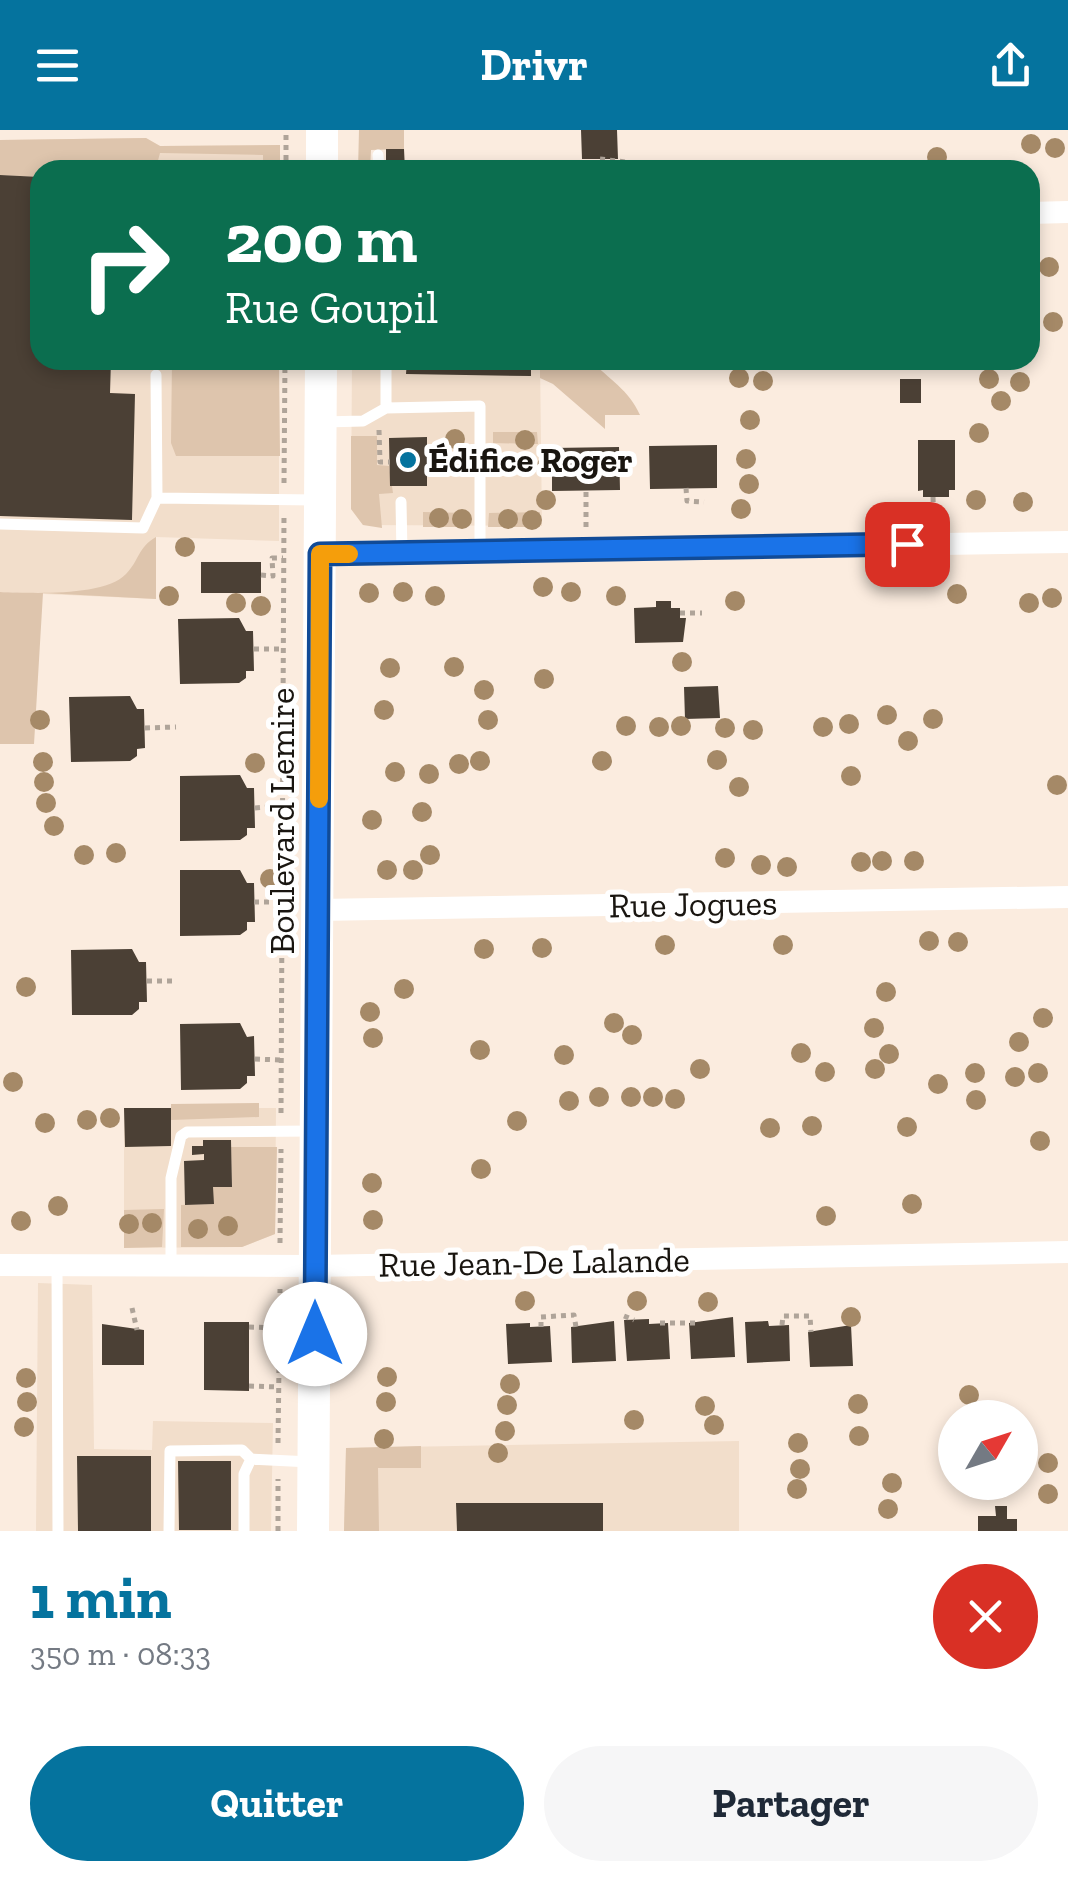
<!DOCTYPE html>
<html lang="fr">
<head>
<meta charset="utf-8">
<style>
  :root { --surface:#fff; --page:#f6f6f7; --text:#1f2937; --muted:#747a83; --accent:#05739e }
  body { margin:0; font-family:"Zilla Slab",serif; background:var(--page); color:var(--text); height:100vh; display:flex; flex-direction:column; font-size:38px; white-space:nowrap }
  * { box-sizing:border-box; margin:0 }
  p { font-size:32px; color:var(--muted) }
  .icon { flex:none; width:55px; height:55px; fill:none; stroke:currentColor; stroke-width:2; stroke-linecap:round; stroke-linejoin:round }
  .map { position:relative; height:1401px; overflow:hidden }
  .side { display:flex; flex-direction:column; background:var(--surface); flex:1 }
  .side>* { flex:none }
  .hud { position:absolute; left:30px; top:30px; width:1010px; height:210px; border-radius:30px; box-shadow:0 5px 15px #0003; background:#0b6e4f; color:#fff; overflow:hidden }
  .needle { width:65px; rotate:51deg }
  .fabs { position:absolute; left:938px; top:1270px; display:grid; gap:20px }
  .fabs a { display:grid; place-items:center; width:100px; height:100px; border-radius:50%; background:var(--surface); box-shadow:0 5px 15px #0003; font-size:50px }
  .pin { position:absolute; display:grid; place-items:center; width:85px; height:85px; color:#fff; margin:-42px; border-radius:20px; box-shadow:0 5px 15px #0006 }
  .me { position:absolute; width:110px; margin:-55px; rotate:0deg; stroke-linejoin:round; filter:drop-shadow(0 0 8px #0008) }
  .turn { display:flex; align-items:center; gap:35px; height:210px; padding:0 30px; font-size:45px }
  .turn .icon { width:130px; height:130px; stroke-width:2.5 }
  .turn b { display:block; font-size:70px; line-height:85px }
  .round { display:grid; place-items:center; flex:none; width:105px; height:105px; border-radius:52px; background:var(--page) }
  .overview { display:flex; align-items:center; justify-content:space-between; height:170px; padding:0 30px }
  h1 { font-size:60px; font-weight:800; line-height:75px; color:var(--accent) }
  .primary-button { display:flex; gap:20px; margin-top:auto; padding:20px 30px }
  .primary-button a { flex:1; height:115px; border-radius:60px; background:var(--accent); color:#fff; font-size:40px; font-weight:800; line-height:115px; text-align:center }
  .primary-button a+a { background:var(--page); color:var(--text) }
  header { display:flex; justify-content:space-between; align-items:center; height:130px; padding:0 30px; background:var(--accent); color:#fff; font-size:45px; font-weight:800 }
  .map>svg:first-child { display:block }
</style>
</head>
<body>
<header><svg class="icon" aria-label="menu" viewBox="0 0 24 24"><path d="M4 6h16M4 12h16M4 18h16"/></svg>Drivr<svg class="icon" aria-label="share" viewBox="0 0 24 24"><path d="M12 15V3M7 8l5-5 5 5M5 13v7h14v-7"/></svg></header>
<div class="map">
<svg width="1068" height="1401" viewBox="0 0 1068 1401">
  <rect width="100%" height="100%" fill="#fbecdf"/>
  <path fill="#f2decb" d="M146,8l14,8 120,-1v25h-240v190h239v181l-123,-4v62l-156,-7v-452z
    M352,230h188l2,166 -179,-1 -12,-16z
    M124,978h152l-1,126 -33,13 -118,1z
    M38,1153l54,2 2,164 58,1 1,-29 120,2 -2,108h-235z
    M739,1311v90h-395l2,-83z"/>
  <path fill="#dec5ad" d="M359,0h45v19l-33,1 -1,20h-12z
    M146,8l14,8 120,-1v25h-17v-15l-103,-2 -4,15 -14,2h-102v7l-40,-2v-35z
    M172,230h107l1,96h-104l-5,-13z
    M540,230h50c19,19 39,30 50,55h-35v14l-52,-45 -13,-6z
    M493,302h44l1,12 -45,-1z
    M351,306h26v29l12,1 4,27 -14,1 3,34 -19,-3 -12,-16z
    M423,382l45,1 -1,14h-44z
    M540,382v15h-52l1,-14z
    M156,407v62l-113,-6 -9,151h-34v-152c31,1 104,5 126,-18 13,-13 12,-27 30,-37z
    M259,973v14l-88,3v-16z
    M231,1017h46l-2,87 -33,13h-61v-42l32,-1v-17l19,-1z
    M164,1079l-2,38 -38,1v-38z
    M421,1316v22h-43l1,63h-35l2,-83z"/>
  <path fill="#4b4035" d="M581,0h36l1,29h-36z
    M386,19h18l1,21h-19z
    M0,45l40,2v183h71l-1,33 25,1 -3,126 -132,-4z
    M407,230h124v16l-125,-2z
    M900,249h21v24h-21z
    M427,307v49h-37l-1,-48z
    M918,310h37v50h-6v7h-26v-7l-5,1z
    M717,315v43l-67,1 -1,-43z
    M619,317l1,43 -68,1v-43z
    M201,432h60v31h-60z
    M656,471h15v7h9v10h6l-3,24 -48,1 -1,-35 22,-1z
    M239,488l7,13h7l1,40h-8v7l-7,5 -59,1 -2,-65z
    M718,556l2,32 -35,1 -1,-32z
    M130,566l7,13h7l1,39 -8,1v7l-7,5 -59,1 -2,-65z
    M240,645l7,13h7l1,40h-8v7l-7,5 -60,1v-65z
    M180,740h60l7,13h7l1,39h-8v8l-7,5 -60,1z
    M132,819l7,13h7l1,40h-8v7l-7,6h-60l-1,-65z
    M240,893l7,14 7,-1 1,40h-8v7l-7,6 -59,1 -1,-66z
    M124,978h47v38l-46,1z
    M203,1010h28l1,47h-19l1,17 -29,1 -1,-44 20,-1v-6l-12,1v-9h11z
    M733,1187l2,40 -44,2 -2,-36z
    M649,1189v5l19,-1 2,36 -43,2 -3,-41z
    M614,1191l2,40 -44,2 -1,-36z
    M768,1191l1,5 20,-1 1,36 -43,2 -2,-41z
    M204,1192h45v69l-45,-1z
    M530,1193v4l20,-1 2,36 -44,2 -2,-40z
    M102,1194l42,6v35h-42z
    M851,1195l2,41 -43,1 -2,-35z
    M77,1326h74v75h-73z
    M178,1331h53v69h-52z
    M456,1373h147v28h-146z
    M995,1376h12v13h10v12h-39v-15h18z"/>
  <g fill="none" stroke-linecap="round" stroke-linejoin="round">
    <path stroke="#afa499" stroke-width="5" stroke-dasharray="5 5" stroke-linecap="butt" d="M600,29l26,3
      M286,40v-40
      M379,300l1,32h10
      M284,353l1,-123
      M686,358l1,13 17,1
      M933,367l1,27
      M586,397v-37
      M261,445l12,1 -1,-18h11
      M680,483h22
      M254,519h28
      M145,598l31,-1
      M255,678l26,-2
      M254,772h27
      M147,851h27
      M255,929l26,1
      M281,983l3,-599
      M280,1113l1,-94
      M132,1178l5,22
      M624,1186l10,4
      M660,1193h37
      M782,1195l1,-9h27l1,16
      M249,1197l30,1
      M541,1197v-10l33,-2 2,12
      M249,1256l30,1
      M278,1313l2,-154
      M278,1401v-52"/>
    <path stroke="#fff" stroke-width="11" d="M378,25l1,15
      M156,245l1,123 159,2
      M386,278v-48
      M324,292l39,-1 23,-13 94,-2v146
      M401,372l1,51
      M0,394l143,4 14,-30
      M57,1135l1,266
      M171,1136v-88l10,-42 6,-4 125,-1
      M169,1401l1,-80 72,-1 9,9 60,3
      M244,1401v-57l7,-15"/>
    <path stroke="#fff" stroke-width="22" d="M1030,83l38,-1
      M320,424l748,-12
      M318,780l750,-13
      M0,1135l315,1 753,-14"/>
    <path stroke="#fff" stroke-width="32" d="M322,40v-40
      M313,1401l8,-1171"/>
  </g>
  <g fill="#a58967">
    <circle cx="1031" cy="14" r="10"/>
    <circle cx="1055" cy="18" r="10"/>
    <circle cx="937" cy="27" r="10"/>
    <circle cx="1049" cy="137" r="10"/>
    <circle cx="1053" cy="192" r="10"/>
    <circle cx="739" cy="248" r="10"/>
    <circle cx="989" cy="249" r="10"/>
    <circle cx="763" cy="251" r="10"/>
    <circle cx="1020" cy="252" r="10"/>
    <circle cx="1001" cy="271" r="10"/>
    <circle cx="750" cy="290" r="10"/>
    <circle cx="979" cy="303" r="10"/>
    <circle cx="455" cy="309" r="10"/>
    <circle cx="525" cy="310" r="10"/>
    <circle cx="746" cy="329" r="10"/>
    <circle cx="546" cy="337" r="10"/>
    <circle cx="749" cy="354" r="10"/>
    <circle cx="546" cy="370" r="10"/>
    <circle cx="976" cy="370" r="10"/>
    <circle cx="1023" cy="372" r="10"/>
    <circle cx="741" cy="379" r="10"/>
    <circle cx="439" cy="388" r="10"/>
    <circle cx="462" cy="389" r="10"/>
    <circle cx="508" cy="389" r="10"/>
    <circle cx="532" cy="390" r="10"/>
    <circle cx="185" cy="417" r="10"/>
    <circle cx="543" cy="457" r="10"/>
    <circle cx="403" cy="462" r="10"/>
    <circle cx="571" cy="462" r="10"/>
    <circle cx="369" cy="463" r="10"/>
    <circle cx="957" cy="464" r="10"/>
    <circle cx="169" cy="466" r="10"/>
    <circle cx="435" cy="466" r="10"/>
    <circle cx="616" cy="466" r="10"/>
    <circle cx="1052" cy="468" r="10"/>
    <circle cx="735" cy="471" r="10"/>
    <circle cx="236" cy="473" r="10"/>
    <circle cx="1029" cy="473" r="10"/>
    <circle cx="261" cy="476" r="10"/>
    <circle cx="682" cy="532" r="10"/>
    <circle cx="454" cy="537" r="10"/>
    <circle cx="390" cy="538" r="10"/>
    <circle cx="544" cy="549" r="10"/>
    <circle cx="484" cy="560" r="10"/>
    <circle cx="384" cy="580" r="10"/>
    <circle cx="887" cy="585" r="10"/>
    <circle cx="933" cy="589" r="10"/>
    <circle cx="40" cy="590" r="10"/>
    <circle cx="488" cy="590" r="10"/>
    <circle cx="849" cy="594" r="10"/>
    <circle cx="626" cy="596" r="10"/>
    <circle cx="681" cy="596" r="10"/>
    <circle cx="659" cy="597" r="10"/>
    <circle cx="823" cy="597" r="10"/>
    <circle cx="725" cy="598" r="10"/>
    <circle cx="753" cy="600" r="10"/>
    <circle cx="908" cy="611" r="10"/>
    <circle cx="717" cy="630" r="10"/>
    <circle cx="480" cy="631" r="10"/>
    <circle cx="602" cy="631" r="10"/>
    <circle cx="43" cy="632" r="10"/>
    <circle cx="255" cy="633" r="10"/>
    <circle cx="459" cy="634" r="10"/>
    <circle cx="395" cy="642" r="10"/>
    <circle cx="429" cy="644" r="10"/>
    <circle cx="851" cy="646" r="10"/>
    <circle cx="44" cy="652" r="10"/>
    <circle cx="1057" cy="655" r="10"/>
    <circle cx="739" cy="657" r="10"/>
    <circle cx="46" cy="673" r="10"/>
    <circle cx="422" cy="682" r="10"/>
    <circle cx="372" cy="690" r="10"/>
    <circle cx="54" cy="696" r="10"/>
    <circle cx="116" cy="723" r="10"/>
    <circle cx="84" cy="725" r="10"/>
    <circle cx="430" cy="725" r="10"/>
    <circle cx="725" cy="728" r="10"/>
    <circle cx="882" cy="731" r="10"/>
    <circle cx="914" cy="731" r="10"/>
    <circle cx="861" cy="732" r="10"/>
    <circle cx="761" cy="735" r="10"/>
    <circle cx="787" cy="737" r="10"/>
    <circle cx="387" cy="740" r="10"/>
    <circle cx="413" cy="740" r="10"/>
    <circle cx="270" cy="749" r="10"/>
    <circle cx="929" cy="811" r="10"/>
    <circle cx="958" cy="812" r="10"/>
    <circle cx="665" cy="815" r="10"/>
    <circle cx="783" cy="815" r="10"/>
    <circle cx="542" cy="818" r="10"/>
    <circle cx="484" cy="819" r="10"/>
    <circle cx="26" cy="857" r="10"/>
    <circle cx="404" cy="859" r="10"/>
    <circle cx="886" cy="862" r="10"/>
    <circle cx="370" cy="882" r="10"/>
    <circle cx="1043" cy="888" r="10"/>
    <circle cx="614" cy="893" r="10"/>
    <circle cx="874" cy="898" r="10"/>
    <circle cx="632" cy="905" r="10"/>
    <circle cx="373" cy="908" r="10"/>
    <circle cx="1019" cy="912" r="10"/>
    <circle cx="480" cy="920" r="10"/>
    <circle cx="801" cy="923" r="10"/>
    <circle cx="889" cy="924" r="10"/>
    <circle cx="564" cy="925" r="10"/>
    <circle cx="700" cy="939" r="10"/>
    <circle cx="875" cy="939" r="10"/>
    <circle cx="825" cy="942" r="10"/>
    <circle cx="975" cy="943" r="10"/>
    <circle cx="1038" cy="943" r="10"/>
    <circle cx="1015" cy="947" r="10"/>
    <circle cx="13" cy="952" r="10"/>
    <circle cx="938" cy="954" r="10"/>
    <circle cx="599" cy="967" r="10"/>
    <circle cx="631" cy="967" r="10"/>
    <circle cx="653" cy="967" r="10"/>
    <circle cx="675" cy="969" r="10"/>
    <circle cx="976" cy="970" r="10"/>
    <circle cx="569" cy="971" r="10"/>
    <circle cx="110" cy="988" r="10"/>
    <circle cx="87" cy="990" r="10"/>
    <circle cx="517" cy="991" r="10"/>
    <circle cx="45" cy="993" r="10"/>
    <circle cx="812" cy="996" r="10"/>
    <circle cx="907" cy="997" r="10"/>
    <circle cx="770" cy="998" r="10"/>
    <circle cx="1040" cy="1011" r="10"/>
    <circle cx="481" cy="1039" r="10"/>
    <circle cx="372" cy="1053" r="10"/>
    <circle cx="912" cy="1074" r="10"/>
    <circle cx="58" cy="1076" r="10"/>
    <circle cx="826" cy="1086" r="10"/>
    <circle cx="373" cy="1090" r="10"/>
    <circle cx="21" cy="1091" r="10"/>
    <circle cx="152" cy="1093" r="10"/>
    <circle cx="129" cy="1094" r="10"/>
    <circle cx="228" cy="1096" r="10"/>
    <circle cx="198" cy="1099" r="10"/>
    <circle cx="525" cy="1171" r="10"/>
    <circle cx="637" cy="1171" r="10"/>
    <circle cx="708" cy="1172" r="10"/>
    <circle cx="851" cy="1187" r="10"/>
    <circle cx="387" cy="1247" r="10"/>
    <circle cx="26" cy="1248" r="10"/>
    <circle cx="510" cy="1254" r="10"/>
    <circle cx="969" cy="1265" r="10"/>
    <circle cx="27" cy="1272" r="10"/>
    <circle cx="386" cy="1272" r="10"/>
    <circle cx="858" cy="1274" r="10"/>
    <circle cx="507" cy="1275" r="10"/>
    <circle cx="705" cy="1276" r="10"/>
    <circle cx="634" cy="1290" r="10"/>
    <circle cx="714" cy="1295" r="10"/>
    <circle cx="24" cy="1297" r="10"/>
    <circle cx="505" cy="1301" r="10"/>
    <circle cx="859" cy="1306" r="10"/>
    <circle cx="384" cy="1309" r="10"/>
    <circle cx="798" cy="1313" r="10"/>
    <circle cx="498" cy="1323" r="10"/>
    <circle cx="1048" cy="1333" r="10"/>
    <circle cx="800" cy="1339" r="10"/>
    <circle cx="892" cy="1353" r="10"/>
    <circle cx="797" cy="1359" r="10"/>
    <circle cx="1048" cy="1364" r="10"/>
    <circle cx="888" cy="1379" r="10"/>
  </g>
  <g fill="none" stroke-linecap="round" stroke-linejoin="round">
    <defs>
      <path id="route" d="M315,1204l5,-780 587,-10"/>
    </defs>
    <use href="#route" stroke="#114b97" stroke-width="25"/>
    <use href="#route" stroke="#1a73e8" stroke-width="18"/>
    <path stroke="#f59e0b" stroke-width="18" d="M319,669l1,-245h29"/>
  </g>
  <circle fill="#05739e" stroke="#fff" stroke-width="4" cx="408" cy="330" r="10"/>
  <g text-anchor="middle" stroke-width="10" stroke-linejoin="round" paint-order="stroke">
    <g font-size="35" font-weight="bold" fill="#191510" stroke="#fff" text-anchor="start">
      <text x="428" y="342">Édifice Roger</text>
    </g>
    <g font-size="35" fill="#191510" stroke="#fff">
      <text transform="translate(282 691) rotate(-90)" y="12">Boulevard Lemire</text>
      <text transform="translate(693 774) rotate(-1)" y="12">Rue Jogues</text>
      <text transform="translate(534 1132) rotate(-1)" y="12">Rue Jean-De Lalande</text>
    </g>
  </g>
</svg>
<div class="fabs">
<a><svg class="needle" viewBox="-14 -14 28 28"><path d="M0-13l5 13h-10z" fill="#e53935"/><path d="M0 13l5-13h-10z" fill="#747a83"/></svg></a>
</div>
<div class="pin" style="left:907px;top:414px;background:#d93025"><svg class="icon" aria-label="arrive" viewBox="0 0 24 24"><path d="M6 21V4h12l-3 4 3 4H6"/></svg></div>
<svg class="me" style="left:315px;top:1204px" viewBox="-20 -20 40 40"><circle r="19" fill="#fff"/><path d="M0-13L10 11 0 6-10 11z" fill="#1a73e8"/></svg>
<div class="hud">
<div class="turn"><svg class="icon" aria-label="right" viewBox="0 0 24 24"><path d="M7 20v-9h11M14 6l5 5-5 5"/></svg><div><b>200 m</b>Rue Goupil</div></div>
</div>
</div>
<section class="side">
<div class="overview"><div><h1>1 min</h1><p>350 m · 08:33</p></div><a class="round" style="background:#d93025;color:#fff"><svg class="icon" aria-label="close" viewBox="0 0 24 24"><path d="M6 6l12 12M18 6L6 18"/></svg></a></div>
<div class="primary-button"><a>Quitter</a><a>Partager</a></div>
</section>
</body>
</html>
